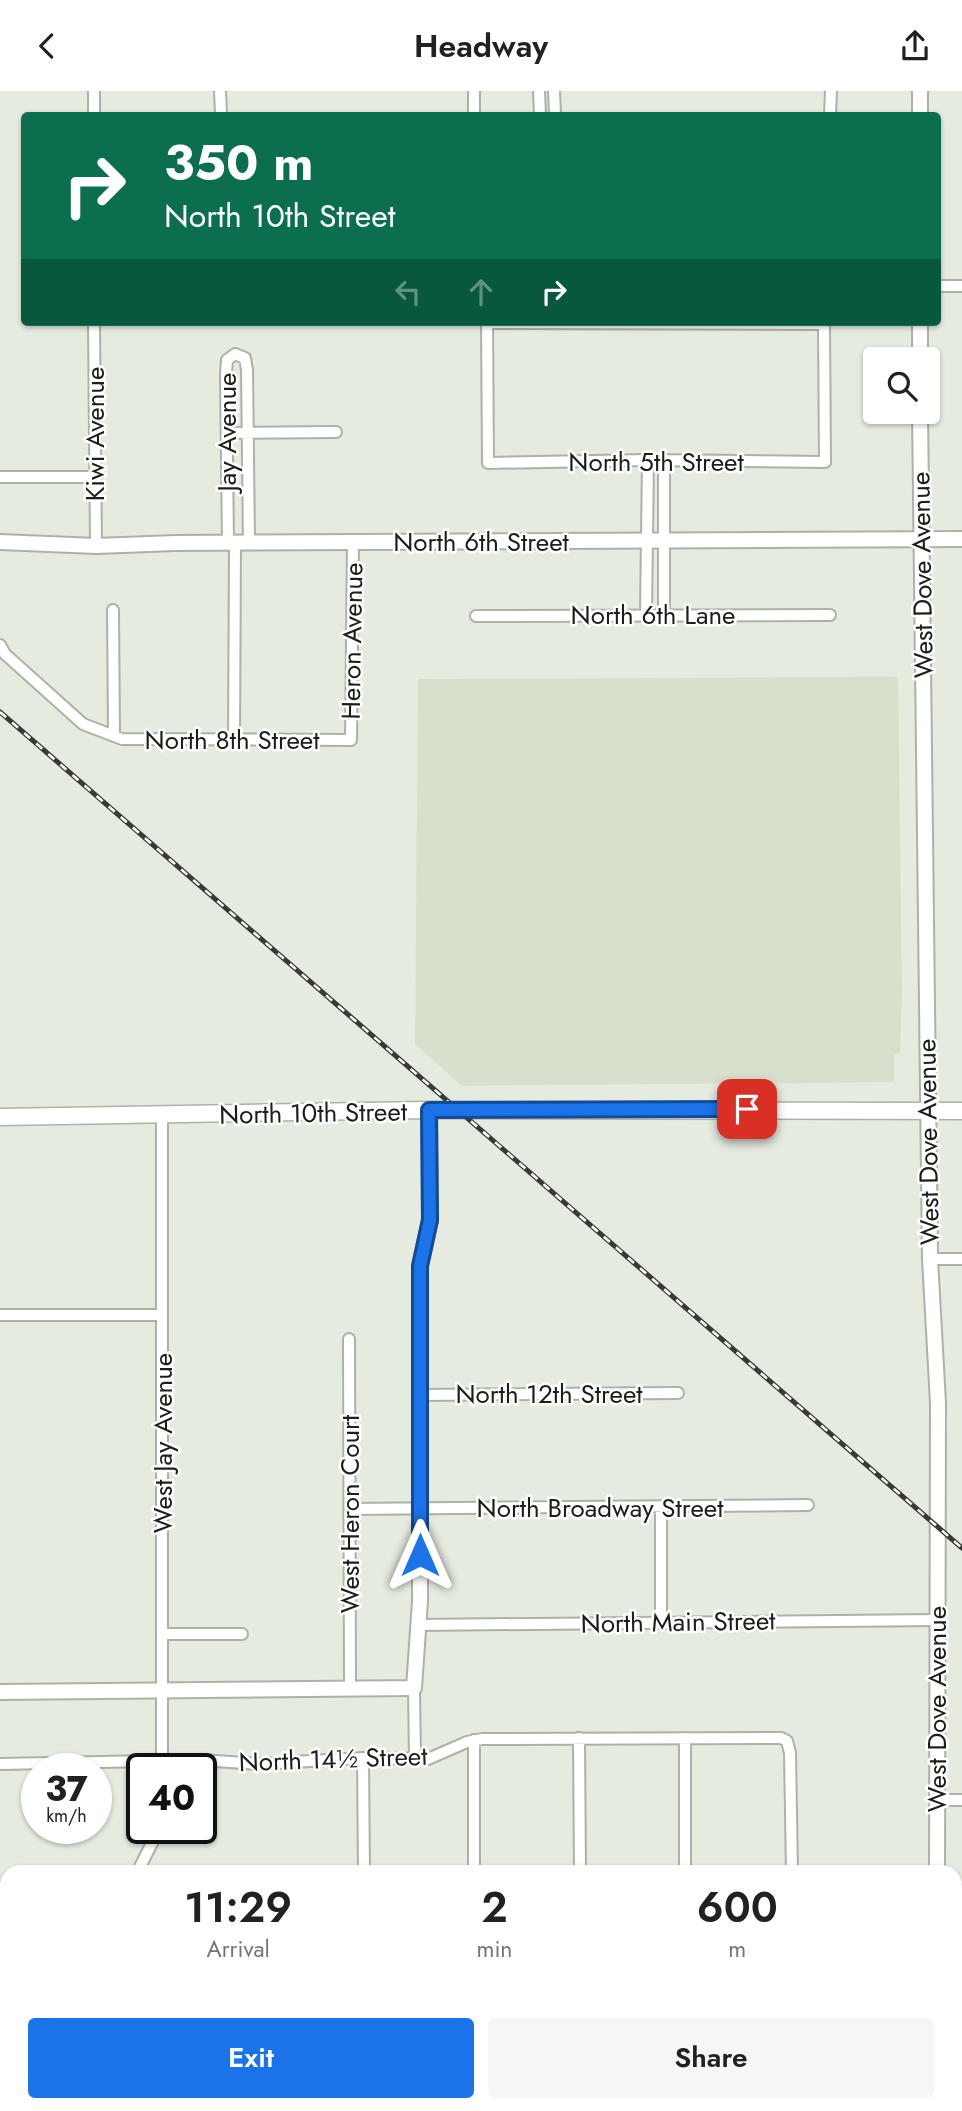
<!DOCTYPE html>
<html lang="en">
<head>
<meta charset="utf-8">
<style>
  :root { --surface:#fff; --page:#f6f6f6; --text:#202124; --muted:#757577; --accent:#1a73e8 }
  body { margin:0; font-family:Jost,sans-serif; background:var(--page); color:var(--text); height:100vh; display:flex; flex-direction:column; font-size:26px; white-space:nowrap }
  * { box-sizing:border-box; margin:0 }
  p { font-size:23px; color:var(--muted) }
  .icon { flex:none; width:38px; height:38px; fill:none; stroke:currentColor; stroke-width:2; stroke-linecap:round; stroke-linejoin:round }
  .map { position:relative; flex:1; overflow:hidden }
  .panel { position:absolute; left:0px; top:1774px; width:962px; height:247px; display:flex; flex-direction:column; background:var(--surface); border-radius:21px 21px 0 0; box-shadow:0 2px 5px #0004 }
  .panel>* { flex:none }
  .banner { position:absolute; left:21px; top:21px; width:920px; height:214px; border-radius:7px; box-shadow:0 2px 5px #0004; background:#0b6e4f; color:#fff; overflow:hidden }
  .buttons { position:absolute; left:863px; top:256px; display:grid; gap:14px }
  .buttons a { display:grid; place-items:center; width:77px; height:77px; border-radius:7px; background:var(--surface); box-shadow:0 2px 5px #0004; font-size:35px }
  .speed { position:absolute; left:21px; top:1662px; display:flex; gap:14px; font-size:35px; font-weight:700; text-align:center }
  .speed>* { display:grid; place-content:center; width:91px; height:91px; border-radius:50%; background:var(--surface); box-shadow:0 2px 5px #0004; line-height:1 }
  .speed small { font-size:18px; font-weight:400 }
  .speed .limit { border:4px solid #111; border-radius:10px; background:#fff; color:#111 }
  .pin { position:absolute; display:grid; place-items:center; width:60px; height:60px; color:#fff; margin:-30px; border-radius:14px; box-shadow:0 4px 10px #0006 }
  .me { position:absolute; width:77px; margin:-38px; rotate:0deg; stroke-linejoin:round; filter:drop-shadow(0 0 5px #0008) }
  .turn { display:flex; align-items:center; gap:24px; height:147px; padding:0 28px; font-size:32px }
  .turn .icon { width:91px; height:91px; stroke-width:2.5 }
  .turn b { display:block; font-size:49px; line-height:60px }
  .lanes { display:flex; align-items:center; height:66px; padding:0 28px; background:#0003; justify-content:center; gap:35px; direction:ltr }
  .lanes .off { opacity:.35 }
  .eta { display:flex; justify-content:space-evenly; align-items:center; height:119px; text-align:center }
  .eta b { font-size:42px; font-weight:600; line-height:49px }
  .cta { display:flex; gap:14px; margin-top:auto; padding:14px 28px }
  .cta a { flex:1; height:80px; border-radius:7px; background:var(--accent); color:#fff; font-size:28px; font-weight:600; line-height:80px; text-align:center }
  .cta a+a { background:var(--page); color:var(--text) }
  header { display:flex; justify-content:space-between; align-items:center; height:91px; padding:0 28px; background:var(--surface); font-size:32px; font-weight:600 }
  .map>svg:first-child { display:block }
</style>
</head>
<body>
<header><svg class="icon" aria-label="back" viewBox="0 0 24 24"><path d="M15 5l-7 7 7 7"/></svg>Headway<svg class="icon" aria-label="share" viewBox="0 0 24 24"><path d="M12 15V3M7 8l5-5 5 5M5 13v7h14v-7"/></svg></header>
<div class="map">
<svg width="962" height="2020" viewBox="0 0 962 2020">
  <rect width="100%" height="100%" fill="#e6ebe0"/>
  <path fill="#d8e0cd" d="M898,586l4,315 -2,61 -6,2v27l-432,4 -47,-42 3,-365z"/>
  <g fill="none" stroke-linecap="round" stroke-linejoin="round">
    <defs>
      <path id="street" d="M94,0v24
        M220,0l1,24
        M474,0v24
        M539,0l1,24
        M554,0l1,24
        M830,24l1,-24
        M938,195h24
        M94,231l2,224
        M487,232l337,1 1,138 -177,-2 -160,3z
        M227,342l109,-1
        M0,386h95
        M228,452l-2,-169 1,-14 8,-6 10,4 2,12 2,173
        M113,519l1,126
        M646,524l2,-155
        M664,524v-155
        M476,525l354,-1
        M0,554l5,9 78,70 39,15 229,1 2,-198
        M234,649l1,-197
        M162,1025v653
        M930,1168h32
        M0,1224h162
        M349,1248l1,349
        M420,1304l258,-2
        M661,1417v114
        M350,1418l458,-4
        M419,1534l518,-5
        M163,1543h79
        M414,1597l1,71
        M579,1647l1,135
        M363,1667l1,115
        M0,1673l201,-4 57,4 105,-6 65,1 39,-17 15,-3 299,-1 6,3 3,12 2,120
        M937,1709h25
        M137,1782l22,-44
        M474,1782v-133
        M685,1782v-135
        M0,1803l7,-1
        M0,1934h7
        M365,2014v6
        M474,2014v6
        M582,2014v6
        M686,2014v6
        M937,2017h25
        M164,2020v-6
        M793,2020v-6"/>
      <path id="secondary" d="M920,24v-24
        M920,231v37
        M920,320l10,848 8,144 -1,470
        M0,451l96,4 79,-3 787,-4
        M0,1601l414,-4 6,-87v-335l10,-46 -1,-110
        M937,2014v6"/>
      <path id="primary" d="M0,1026l429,-7 533,1"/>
    </defs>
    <use href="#street" stroke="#adb2a7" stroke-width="14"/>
    <use href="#secondary" stroke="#adb2a7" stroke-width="18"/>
    <use href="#primary" stroke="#adb2a7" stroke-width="19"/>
    <use href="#street" stroke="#fff" stroke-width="10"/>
    <use href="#secondary" stroke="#fff" stroke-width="14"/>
    <use href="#primary" stroke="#fff" stroke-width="16"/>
    <defs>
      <path id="rail" d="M0,621l962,836"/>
    </defs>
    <use href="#rail" stroke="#373a35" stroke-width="5"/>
    <use href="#rail" stroke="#fff" stroke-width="2.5" stroke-dasharray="8" stroke-linecap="butt"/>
  </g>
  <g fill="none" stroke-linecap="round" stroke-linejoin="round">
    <defs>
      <path id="route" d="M420,1464v-289l10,-46 -1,-110 318,-1"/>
    </defs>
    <use href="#route" stroke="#114b97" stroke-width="18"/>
    <use href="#route" stroke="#1a73e8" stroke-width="12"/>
  </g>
  <g text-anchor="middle" stroke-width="5" stroke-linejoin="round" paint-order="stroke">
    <g font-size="26" fill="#1c1e1a" stroke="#fff">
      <text transform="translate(227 341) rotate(-90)" y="9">Jay Avenue</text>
      <text transform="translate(95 343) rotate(-90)" y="9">Kiwi Avenue</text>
      <text x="656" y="380">North 5th Street</text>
      <text x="481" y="460">North 6th Street</text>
      <text transform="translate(922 484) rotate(-91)" y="9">West Dove Avenue</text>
      <text x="653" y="533">North 6th Lane</text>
      <text transform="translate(352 550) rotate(-89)" y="9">Heron Avenue</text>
      <text x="232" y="658">North 8th Street</text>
      <text transform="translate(313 1022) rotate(-1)" y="9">North 10th Street</text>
      <text transform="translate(928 1051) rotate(-91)" y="9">West Dove Avenue</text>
      <text x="549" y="1312">North 12th Street</text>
      <text transform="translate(163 1352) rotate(-90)" y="9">West Jay Avenue</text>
      <text x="600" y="1426">North Broadway Street</text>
      <text transform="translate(350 1423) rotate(-90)" y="9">West Heron Court</text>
      <text transform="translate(678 1531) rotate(-1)" y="9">North Main Street</text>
      <text transform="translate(937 1618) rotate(-90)" y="9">West Dove Avenue</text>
      <text transform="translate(333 1668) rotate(-2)" y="9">North 14½ Street</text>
    </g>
  </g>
</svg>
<div class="buttons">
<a><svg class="icon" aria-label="search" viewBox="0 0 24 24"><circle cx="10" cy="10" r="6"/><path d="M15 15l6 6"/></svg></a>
</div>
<div class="speed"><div>37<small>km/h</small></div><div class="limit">40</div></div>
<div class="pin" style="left:747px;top:1018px;background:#d93025"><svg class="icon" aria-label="arrive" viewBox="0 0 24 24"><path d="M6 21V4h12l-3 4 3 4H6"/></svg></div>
<svg class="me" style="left:420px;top:1464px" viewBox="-20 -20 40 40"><path d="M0-17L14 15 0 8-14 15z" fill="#1a73e8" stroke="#fff" stroke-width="4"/></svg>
<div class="banner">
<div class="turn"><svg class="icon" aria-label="right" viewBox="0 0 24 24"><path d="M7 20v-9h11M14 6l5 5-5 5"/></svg><div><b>350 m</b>North 10th Street</div></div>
<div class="lanes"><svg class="icon off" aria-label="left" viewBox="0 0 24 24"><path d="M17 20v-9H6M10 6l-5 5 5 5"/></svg><svg class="icon off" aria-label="ahead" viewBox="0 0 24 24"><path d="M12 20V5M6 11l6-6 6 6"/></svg><svg class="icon" aria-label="right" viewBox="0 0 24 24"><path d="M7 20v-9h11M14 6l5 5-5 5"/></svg></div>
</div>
<section class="panel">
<div class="eta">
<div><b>11:29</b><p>Arrival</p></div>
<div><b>2</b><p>min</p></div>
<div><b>600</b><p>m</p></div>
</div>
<div class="cta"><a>Exit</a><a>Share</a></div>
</section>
</div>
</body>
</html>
